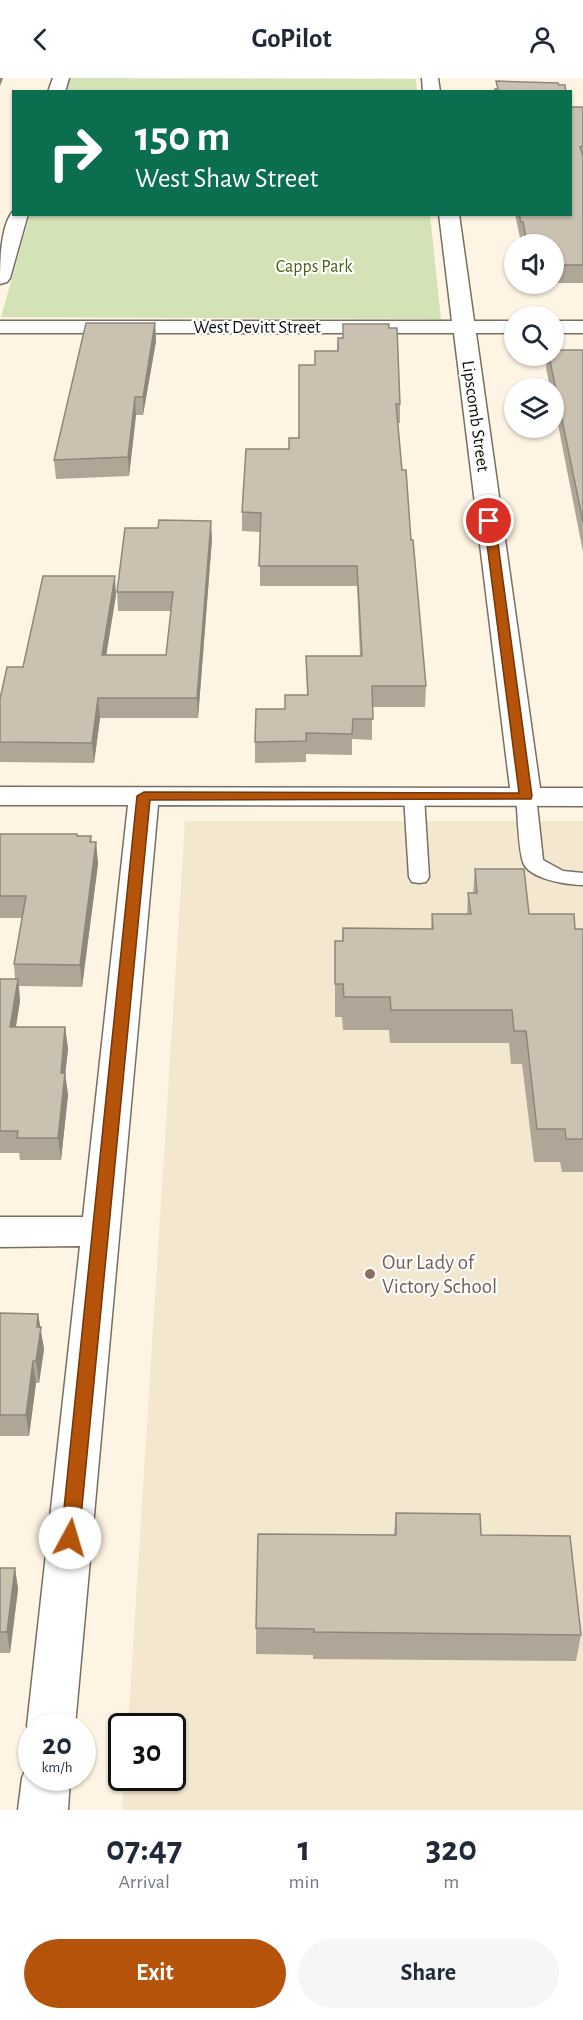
<!DOCTYPE html>
<html lang="en">
<head>
<meta charset="utf-8">
<style>
  :root { --surface:#fff; --page:#f6f6f7; --text:#1f2937; --muted:#747a83; --accent:#b45309 }
  body { margin:0; font-family:"Alegreya Sans",sans-serif; background:var(--page); color:var(--text); height:100vh; display:flex; flex-direction:column; font-size:22px; white-space:nowrap }
  * { box-sizing:border-box; margin:0 }
  p { font-size:20px; color:var(--muted) }
  .icon { flex:none; width:33px; height:33px; fill:none; stroke:currentColor; stroke-width:2; stroke-linecap:round; stroke-linejoin:round }
  .map { position:relative; height:1732px; overflow:hidden }
  .panel { display:flex; flex-direction:column; background:var(--surface); flex:1 }
  .panel>* { flex:none }
  .top-card { position:absolute; left:12px; top:12px; width:560px; height:126px; border-radius:0px; box-shadow:0 2px 4px #0004; background:#0b6e4f; color:#fff; overflow:hidden }
  .fabs { position:absolute; left:504px; top:156px; display:grid; gap:12px }
  .fabs a { display:grid; place-items:center; width:60px; height:60px; border-radius:50%; background:var(--surface); box-shadow:0 2px 4px #0004; font-size:30px }
  .speed { position:absolute; left:18px; top:1635px; display:flex; gap:12px; font-size:30px; font-weight:700; text-align:center }
  .speed>* { display:grid; place-content:center; width:78px; height:78px; border-radius:50%; background:var(--surface); box-shadow:0 2px 4px #0004; line-height:1 }
  .speed small { font-size:15px; font-weight:400 }
  .speed .limit { border:3px solid #111; border-radius:9px; background:#fff; color:#111 }
  .pin { position:absolute; display:grid; place-items:center; width:51px; height:51px; color:#fff; margin:-26px; border:3px solid #fff; border-radius:50%; box-shadow:0 2px 6px #0007 }
  .me { position:absolute; width:66px; margin:-33px; rotate:6deg; stroke-linejoin:round; filter:drop-shadow(0 0 4px #0008) }
  .turn { display:flex; align-items:center; gap:21px; height:126px; padding:0 24px; font-size:27px }
  .turn .icon { width:78px; height:78px; stroke-width:2.5 }
  .turn b { display:block; font-size:42px; line-height:51px }
  .eta { display:flex; justify-content:space-evenly; align-items:center; height:102px; text-align:center }
  .eta b { font-size:36px; font-weight:700; line-height:42px }
  .action { display:flex; gap:12px; margin-top:auto; padding:12px 24px }
  .action a { flex:1; height:69px; border-radius:36px; background:var(--accent); color:#fff; font-size:24px; font-weight:700; line-height:69px; text-align:center }
  .action a+a { background:var(--page); color:var(--text) }
  header { display:flex; justify-content:space-between; align-items:center; height:78px; padding:0 24px; background:var(--surface); font-size:27px; font-weight:700 }
  .map>svg:first-child { display:block }
</style>
</head>
<body>
<header><svg class="icon" aria-label="back" viewBox="0 0 24 24"><path d="M15 5l-7 7 7 7"/></svg>GoPilot<svg class="icon" aria-label="person" viewBox="0 0 24 24"><circle cx="12" cy="8" r="4"/><path d="M4 21q1-7 8-7t8 7"/></svg></header>
<div class="map">
<svg width="583" height="1732" viewBox="0 0 583 1732">
  <rect width="100%" height="100%" fill="#fef4e3"/>
  <path fill="#f4e7d0" d="M185,743h398v989h-461l2,-32h48v-52h-44z"/>
  <path fill="#d3e3b6" d="M70,0l346,1 1,12h-351z
    M30,137h400l11,104 -440,-2z"/>
  <g fill="none" stroke-linecap="round" stroke-linejoin="round">
    <defs>
      <path id="lane" d="M414,712l7,2 3,4 5,81 -3,5 -7,1 -7,-1 -3,-5 -5,-81 3,-4z
        M526,712l7,2 3,4 7,64 20,11 20,2v12c-15,0 -55,-6 -60,-23 -5,-16 -5,-48 -7,-66l3,-4z"/>
      <path id="street" d="M53,0h16l-4,14h-17z
        M422,0h16l2,14h-17z
        M14,132v4h14l-18,64 -3,4 -7,2c0,-21 0,-59 14,-74z
        M439,136h20l15,107h40v12h-38l64,455h43v18l-425,-1 -83,921h-43v10l-5,-10 53,-480 -80,1v-30h83l45,-412h-128v-18l510,1 -56,-455h-454v-12h452z
        M554,243h29v12h-29z
        M32,1682v18h38l-2,32h-50l4,-32 7,-17z"/>
    </defs>
    <use href="#lane" stroke="#786f61" stroke-width="3"/>
    <use href="#street" stroke="#786f61" stroke-width="3"/>
    <use href="#lane" fill="#fff" fill-rule="evenodd"/>
    <use href="#street" fill="#fff" fill-rule="evenodd"/>
  </g>
  <path fill="#afa698" d="M571,29h12v176h-29v-39h-31l-1,-5 -2,-1 -5,-24h55z
    M155,245l1,18 -13,74h-7l-7,61 -73,3 -2,-19z
    M343,246l57,80v19h-2l4,47 9,70 15,146 -1,21h-53v33l-20,-1v16l-46,-1v8l-51,1v-21l30,-33 22,-14 -1,-39h54l-3,-70h-97v-54l-18,-1v-19l47,-63 10,-11 16,-73 22,-14 1,-13h5z
    M583,272v202l-29,-148v-16h-4l-4,-20 1,-12h7z
    M212,461l-14,179h-98l-6,45 -94,-1v-63l23,-32 93,-72 -10,60h60l5,-44h-53l-1,-19z
    M0,756l91,2 1,6h4l2,22 -16,123 -63,-1 1,15 -4,26h49l3,22 -3,24 3,22 -7,65h-41l-1,-7h-19v-174h15l-1,-15 8,-46h-22z
    M475,791l54,45 46,15h8v243h-21l-2,-10h-26l-12,-98h-11l-2,-21h-119l-1,-13h-46l-1,-13h-7v-76h7l1,-13 88,1 1,-15h35l1,-21h5z
    M0,1235l38,1 6,35 -5,34h-3l-7,53h-29z
    M396,1435l85,22 100,100 -5,26 -263,-2v-4l-57,-1v-26l138,-93z
    M0,1490h15l3,21 -8,64h-10z"/>
  <path fill="#8e877c" d="M0,0h3l-3,8z
    M155,245l1,18 -13,74v-18z
    M135,319l1,18 -7,61 -1,-19z
    M211,443l1,18 -14,179 -1,-20z
    M115,498l1,19 -13,80 -1,-20z
    M98,620l2,20 -6,45 -2,-20z
    M96,764l2,22 -16,123 -2,-22z
    M18,901l2,22 -8,48 -2,-22z
    M65,949l3,22 -5,46 -2,-22z
    M65,995l3,22 -7,65 -3,-22z
    M38,1236l6,35 -5,34 -3,-22 1,-34z
    M33,1283l3,22 -7,53 -3,-21z
    M15,1490l3,21 -8,64 -3,-21z"/>
  <path fill="#cbc1b1" stroke="#8e877c" stroke-width="1.5" d="M496,3l62,2 1,2h6l1,7h-71v-3h3z
    M570,27l1,2h12v39l-3,1 3,9v109h-29v-21h-27l-4,-22h-2l-2,-8h51z
    M86,245h69l-12,74h-8l-7,60 -74,3z
    M343,246h46v4h8l3,76h-4l6,66h4l5,70h2l13,146h-54l1,33h-20l-1,15 -46,-1v8l-51,1 1,-33h29v-14h23l-2,-39h56l-5,-90h-98l2,-53 -19,-1 4,-63h43v-11h10v-73h16v-14h23v-13h5z
    M554,272h29v172l-34,-166h5z
    M159,442l52,1 -14,177h-99l-6,45 -92,-1v-43l7,-32h16l20,-91h72l-13,79h64l7,-63h-56l8,-64h33z
    M0,756h77v2h14l-1,6h6l-16,123 -66,-1 12,-68h-26z
    M475,791h49l5,45h45l1,15h8v210h-17l-1,-10h-28l-11,-98h-12l-2,-21h-121l-1,-13h-46l-1,-13h-8v-43h8v-13l90,1 -1,-15h39l-3,-21h9z
    M0,901h18l-8,48h55l-4,46h4l-7,65h-41l1,-7h-18z
    M0,1235l38,1 -1,13h4l-5,34h-3l-7,54h-26z
    M396,1435l84,1 1,21 89,1 11,99 -267,-3v-3l-58,-1 2,-94 138,1z
    M0,1490h15l-8,64h-7z"/>
  <path fill="#b45309" stroke="#753606" stroke-width="1.5" d="M489,440l6,3 37,275 -1,3 -381,1 -71,738 -2,5 -7,3 -6,-3 -3,-5 76,-742 7,-4 375,1 -35,-272z"/>
  <circle fill="#8d6e63" stroke="#fff" stroke-width="2" cx="370" cy="1196" r="6"/>
  <g text-anchor="middle" stroke-width="4.5" stroke-linejoin="round" paint-order="stroke">
    <g font-size="18" fill="#4c6015" stroke="#fff">
      <text x="314" y="194">Capps Park</text>
    </g>
    <g font-size="18" fill="#100c07" stroke="#fff">
      <text x="257" y="255">West Devitt Street</text>
      <text transform="translate(476 338) rotate(82)" y="6">Lipscomb Street</text>
    </g>
    <g font-size="21" fill="#785e54" stroke="#fff" text-anchor="start">
      <text x="382" y="1191">Our Lady of<tspan x="382" dy="24">Victory School</tspan></text>
    </g>
  </g>
</svg>
<div class="fabs">
<a><svg class="icon" aria-label="sound" viewBox="0 0 24 24"><path d="M4 9h4l5-4v14l-5-4H4zM17 9q2 3 0 6"/></svg></a>
<a><svg class="icon" aria-label="search" viewBox="0 0 24 24"><circle cx="10" cy="10" r="6"/><path d="M15 15l6 6"/></svg></a>
<a><svg class="icon" aria-label="layers" viewBox="0 0 24 24"><path d="M12 4l9 5-9 5-9-5zM3 14l9 5 9-5"/></svg></a>
</div>
<div class="speed"><div>20<small>km/h</small></div><div class="limit">30</div></div>
<div class="pin" style="left:489px;top:443px;background:#d93025"><svg class="icon" aria-label="arrive" viewBox="0 0 24 24"><path d="M6 21V4h12l-3 4 3 4H6"/></svg></div>
<svg class="me" style="left:70px;top:1460px" viewBox="-20 -20 40 40"><circle r="19" fill="#fff"/><path d="M0-13L10 11 0 6-10 11z" fill="#b45309"/></svg>
<div class="top-card">
<div class="turn"><svg class="icon" aria-label="right" viewBox="0 0 24 24"><path d="M7 20v-9h11M14 6l5 5-5 5"/></svg><div><b>150 m</b>West Shaw Street</div></div>
</div>
</div>
<section class="panel">
<div class="eta">
<div><b>07:47</b><p>Arrival</p></div>
<div><b>1</b><p>min</p></div>
<div><b>320</b><p>m</p></div>
</div>
<div class="action"><a>Exit</a><a>Share</a></div>
</section>
</body>
</html>
